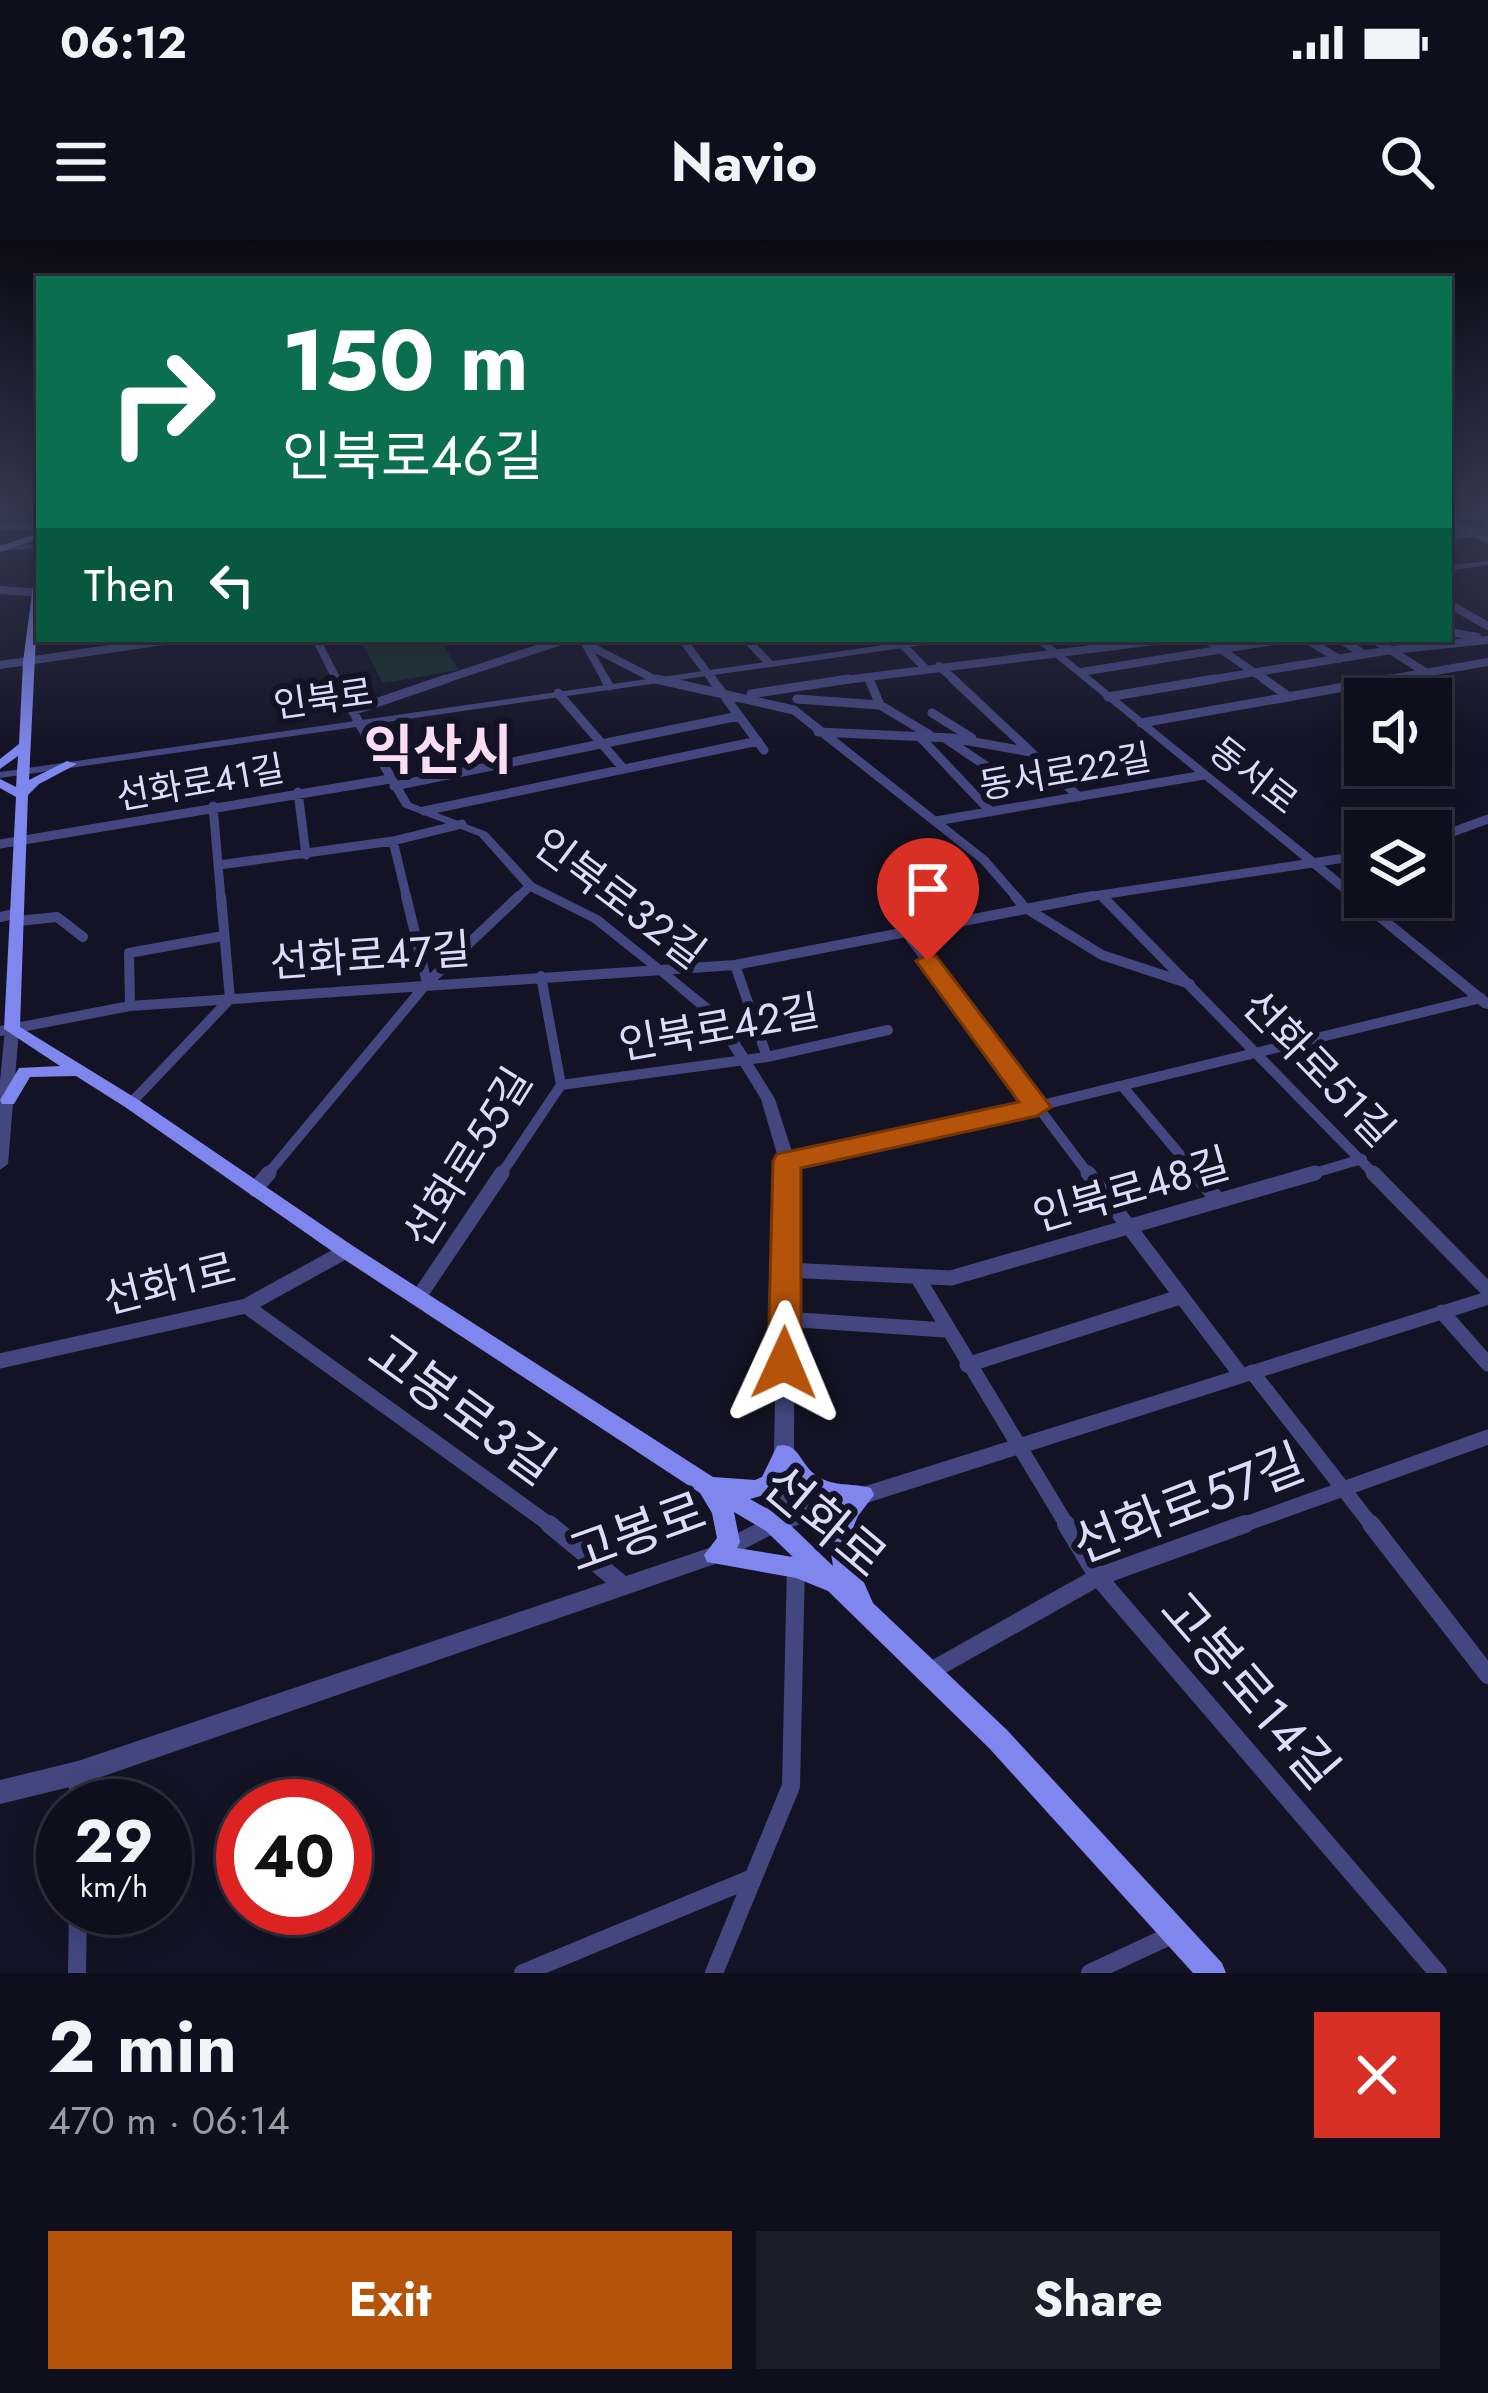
<!DOCTYPE html>
<html lang="en">
<head>
<meta charset="utf-8">
<style>
  :root { --surface:#0f0e1c; --page:#1d1c29; --text:#f1f3f6; --muted:#9b9ca3; --line:#2f2e3b; --accent:#b45309 }
  body { margin:0; font-family:Jost,"Noto Sans KR",sans-serif; background:var(--page); color:var(--text); height:100vh; display:flex; flex-direction:column; font-size:45px; white-space:nowrap }
  * { box-sizing:border-box; margin:0 }
  p { font-size:39px; color:var(--muted) }
  .icon { flex:none; width:66px; height:66px; fill:none; stroke:currentColor; stroke-width:2; stroke-linecap:round; stroke-linejoin:round }
  .map { position:relative; height:1733px; overflow:hidden }
  .side { display:flex; flex-direction:column; background:var(--surface); flex:1 }
  .side>* { flex:none }
  .hud { position:absolute; left:36px; top:36px; width:1416px; height:366px; border-radius:0px; box-shadow:0 6px 30px #0003,0 0 0 3px var(--line); background:#0b6e4f; color:#fff; overflow:hidden }
  .buttons { position:absolute; left:1344px; top:438px; display:grid; gap:24px }
  .buttons a { display:grid; place-items:center; width:108px; height:108px; border-radius:0px; background:var(--surface); box-shadow:0 6px 30px #0003,0 0 0 3px var(--line); font-size:60px }
  .speed { position:absolute; left:36px; top:1539px; display:flex; gap:24px; font-size:60px; font-weight:700; text-align:center }
  .speed>* { display:grid; place-content:center; width:156px; height:156px; border-radius:50%; background:var(--surface); box-shadow:0 6px 30px #0003,0 0 0 3px var(--line); line-height:1 }
  .speed small { font-size:30px; font-weight:400 }
  .speed .limit { border:18px solid #d22; background:#fff; color:#111 }
  .pin { position:absolute; display:grid; place-items:center; width:102px; height:102px; color:#fff; margin:-123px -51px; border-radius:50% 50% 50% 0; rotate:-45deg; box-shadow:0 0 12px #0007 }
  .pin .icon { rotate:45deg }
  .me { position:absolute; width:132px; margin:-66px; rotate:1deg; stroke-linejoin:round; filter:drop-shadow(0 0 9px #0008) }
  .turn { display:flex; align-items:center; gap:42px; height:252px; padding:0 48px; font-size:54px }
  .turn .icon { width:156px; height:156px; stroke-width:2.5 }
  .turn b { display:block; font-size:84px; line-height:102px }
  .then { display:flex; align-items:center; height:114px; padding:0 48px; background:#0003; gap:24px; font-size:45px }
  .round { display:grid; place-items:center; flex:none; width:126px; height:126px; border-radius:0px; background:var(--page) }
  .head { display:flex; align-items:center; justify-content:space-between; height:204px; padding:0 48px }
  h1 { font-size:72px; font-weight:700; line-height:90px }
  .action { display:flex; gap:24px; margin-top:auto; padding:24px 48px }
  .action a { flex:1; height:138px; border-radius:0px; background:var(--accent); color:#fff; font-size:48px; font-weight:700; line-height:138px; text-align:center }
  .action a+a { background:var(--page); color:var(--text) }
  .status { display:flex; justify-content:space-between; align-items:center; height:84px; padding:0 60px; background:var(--surface); direction:ltr }
  .status svg { height:33px; fill:currentColor }
  header { display:flex; justify-content:space-between; align-items:center; height:156px; padding:0 48px; background:var(--surface); font-size:54px; font-weight:700 }
  .map>svg:first-child { display:block }
</style>
</head>
<body>
<div class="status"><b>06:12</b><svg viewBox="0 0 49 12"><path d="M0 12V9h3v3zM5 12V6h3v6zM10 12V3h3v9zM15 12V0h3v12zM26 1h20v11H26zM47 4h2v5h-2z"/></svg></div>
<header><svg class="icon" aria-label="menu" viewBox="0 0 24 24"><path d="M4 6h16M4 12h16M4 18h16"/></svg>Navio<svg class="icon" aria-label="search" viewBox="0 0 24 24"><circle cx="10" cy="10" r="6"/><path d="M15 15l6 6"/></svg></header>
<div class="map">
<svg width="1488" height="1733" viewBox="0 0 1488 1733">
  <rect width="100%" height="100%" fill="#141325"/>
  <path fill="#162f2b" d="M439,399l20,31 -76,13 -23,-43z"/>
  <g fill="none" stroke-linecap="round" stroke-linejoin="round">
    <path stroke="#44477f" stroke-width="8" d="M1449,278l39,-5
      M1449,281l39,19
      M0,286h39
      M1449,296l39,-5
      M0,350l39,3
      M1449,364l39,22
      M1449,392l28,5
      M316,399l22,43
      M682,399l32,43
      M746,399l23,24
      M897,399l28,29
      M1206,399l62,43
      M1306,399l33,20
      M1339,399l25,15
      M1373,399l52,33
      M586,404l68,35 19,3
      M586,405l21,37
      M0,425l177,-26
      M939,426l18,16
      M1081,432l205,-33
      M868,437l2,5
      M437,442l130,-43
      M829,442l342,-43
      M1196,442l195,-32 97,-10
      M1372,442l116,-20"/>
    <path stroke="#44477f" stroke-width="9" d="M337,439l22,44
      M605,439l4,7
      M656,439l138,31 190,150 34,39
      M712,439l52,71
      M869,439l11,26 50,30
      M953,439l126,118
      M1264,439l25,18
      M558,453l64,74
      M751,454l98,-15
      M1108,457l106,-18
      M797,459l83,6
      M352,471l94,-32
      M932,473l40,25
      M1141,483l248,-44
      M818,492l134,6 79,14
      M920,497l71,75
      M946,499l70,47
      M394,546l345,-70
      M298,552l8,63
      M213,566l8,93
      M424,571l334,-70
      M936,581l268,-46
      M1431,600l57,-21
      M393,601l14,58
      M0,604l390,-65
      M219,625l174,-24 69,-17
      M1101,655l4,4
      M516,659l14,-13
      M1074,659l291,-44"/>
    <path stroke="#44477f" stroke-width="10" d="M1015,656l9,11 78,48 88,29
      M1102,656l274,280
      M0,677l18,-4
      M18,681l39,-4 26,20
      M905,691l185,245
      M735,725l32,92
      M427,743l92,-87
      M130,766l-1,-53 94,-17
      M0,791l130,-25 605,-41 358,-69
      M561,845l206,-28 121,-27
      M1123,847l75,89
      M131,863l99,-104 -9,-103
      M787,921l124,-24 570,-139
      M266,936l161,-193 -21,-87
      M500,936l61,-91 -20,-109
      M1304,936l58,-17"/>
    <path stroke="#44477f" stroke-width="15" d="M1088,933l153,202
      M1195,933l24,28
      M1373,933l115,117
      M255,949l14,-16
      M787,1030l164,8 364,-105
      M919,1040l149,247
      M418,1058l84,-125
      M246,1066l307,221
      M1442,1072l46,52
      M785,1079l160,11
      M0,1121l246,-55 100,-55
      M967,1125l213,-68
      M1252,1132l121,155
      M1237,1287l251,-90"/>
    <path stroke="#44477f" stroke-width="18" d="M549,1284l75,62
      M1066,1284l32,53 340,396
      M1371,1284l117,151
      M929,1432l169,-95 147,-53
      M78,1533v33
      M77,1733l1,-65
      M523,1733l227,-94
      M714,1733l77,-187 5,-222
      M1090,1733l86,-40"/>
    <path fill="#44477f" fill-rule="evenodd" d="M39,304v4l-39,3v-4z
      M1488,321v4l-39,6v-6z
      M925,399h24l-5,3 -578,83 45,78 76,29 47,51 66,33 123,99 52,84 20,62 -1,291 -8,59 702,-220v14l-709,226 -64,33 -637,221 -78,19v-24l78,-19 631,-213 56,-29 9,-67 5,-291 -18,-62 -48,-78 -53,-45 -68,-54 -66,-33 -47,-53 -76,-29 -47,-80 -356,51v-6z
      M1033,399h11l444,359v11l-5,-1z
      M12,785l7,4 -11,135 -8,6v-89l5,-52z"/>
    <path fill="#7f87ee" fill-rule="evenodd" d="M39,293v6l-39,13v-6z
      M39,335l-10,205 38,-19 10,3 -38,20 -11,11 -8,232 117,72 216,147 360,231 42,3 7,-3 15,-31c20,-5 22,14 36,27 18,15 37,9 58,15l3,7 -16,21 -8,19 4,25 19,43 134,127 215,233 4,10h-33l-204,-225 -161,-157 -32,-13 -89,-16 -3,-7 13,-17 -5,-25 -12,-20 -361,-237 -214,-149 -49,-31 -46,1 -16,27h-12l-2,-4 19,-32 41,-2 -56,-37 12,-232 -16,-9v-9l16,8 2,-31 -18,13v-10l19,-15 4,-82 11,-84zM786,1232l23,22 32,10 -13,31 5,31 -51,-49 -32,-18 28,-8zM734,1272l32,19 27,26 -56,-9 3,-6z"/>
  </g>
  <linearGradient id="sky" x2="0" y2="1"><stop stop-color="#0b0a14"/><stop offset="0.53" stop-color="#343951"/><stop offset="1" stop-color="#343951" stop-opacity="0"/></linearGradient>
  <rect width="1488" height="513" fill="url(#sky)"/>
  <path fill="#b45309" stroke="#753606" stroke-width="3" d="M928,714l8,2 115,151 -14,9 -236,52v195l-5,9 -12,4 -11,-4 -5,-9 5,-202 4,-7 242,-52 -103,-141z"/>
  <g text-anchor="middle" stroke-width="12" stroke-linejoin="round" paint-order="stroke">
    <g font-size="36" fill="#dcdcfa" stroke="#141325">
      <text transform="translate(323 458) rotate(-8)" y="13">인북로</text>
      <text transform="translate(1065 531) rotate(-10)" y="13">동서로22길</text>
      <text transform="translate(1254 535) rotate(38)" y="13">동서로</text>
      <text transform="translate(200 542) rotate(-10)" y="13">선화로41길</text>
    </g>
    <g font-size="42" fill="#dcdcfa" stroke="#141325">
      <text transform="translate(620 658) rotate(37)" y="15">인북로32길</text>
      <text transform="translate(370 715) rotate(-4)" y="15">선화로47길</text>
      <text transform="translate(719 787) rotate(-10)" y="15">인북로42길</text>
      <text transform="translate(1319 828) rotate(46)" y="15">선화로51길</text>
      <text transform="translate(467 917) rotate(-58)" y="15">선화로55길</text>
      <text transform="translate(1131 949) rotate(-16)" y="15">인북로48길</text>
      <text transform="translate(169 1043) rotate(-14)" y="15">선화1로</text>
    </g>
    <g font-size="51" fill="#dcdcfa" stroke="#141325">
      <text transform="translate(462 1169) rotate(36)" y="18">고봉로3길</text>
      <text transform="translate(1188 1263) rotate(-21)" y="18">선화로57길</text>
      <text transform="translate(825 1281) rotate(40)" y="18">선화로</text>
      <text transform="translate(637 1292) rotate(-20)" y="18">고봉로</text>
      <text transform="translate(1250 1450) rotate(49)" y="18">고봉로14길</text>
    </g>
    <g font-size="54" font-weight="bold" fill="#fbddf3" stroke="#141325">
      <text x="438" y="529">익산시</text>
    </g>
  </g>
</svg>
<div class="buttons">
<a><svg class="icon" aria-label="sound" viewBox="0 0 24 24"><path d="M4 9h4l5-4v14l-5-4H4zM17 9q2 3 0 6"/></svg></a>
<a><svg class="icon" aria-label="layers" viewBox="0 0 24 24"><path d="M12 4l9 5-9 5-9-5zM3 14l9 5 9-5"/></svg></a>
</div>
<div class="speed"><div>29<small>km/h</small></div><div class="limit">40</div></div>
<div class="pin" style="left:928px;top:721px;background:#d93025"><svg class="icon" aria-label="arrive" viewBox="0 0 24 24"><path d="M6 21V4h12l-3 4 3 4H6"/></svg></div>
<svg class="me" style="left:784px;top:1123px" viewBox="-20 -20 40 40"><path d="M0-17L14 15 0 8-14 15z" fill="#b45309" stroke="#fff" stroke-width="4"/></svg>
<div class="hud">
<div class="turn"><svg class="icon" aria-label="right" viewBox="0 0 24 24"><path d="M7 20v-9h11M14 6l5 5-5 5"/></svg><div><b>150 m</b>인북로46길</div></div>
<div class="then">Then<svg class="icon" aria-label="left" viewBox="0 0 24 24"><path d="M17 20v-9H6M10 6l-5 5 5 5"/></svg></div>
</div>
</div>
<section class="side">
<div class="head"><div><h1>2 min</h1><p>470 m · 06:14</p></div><a class="round" style="background:#d93025;color:#fff"><svg class="icon" aria-label="close" viewBox="0 0 24 24"><path d="M6 6l12 12M18 6L6 18"/></svg></a></div>
<div class="action"><a>Exit</a><a>Share</a></div>
</section>
</body>
</html>
